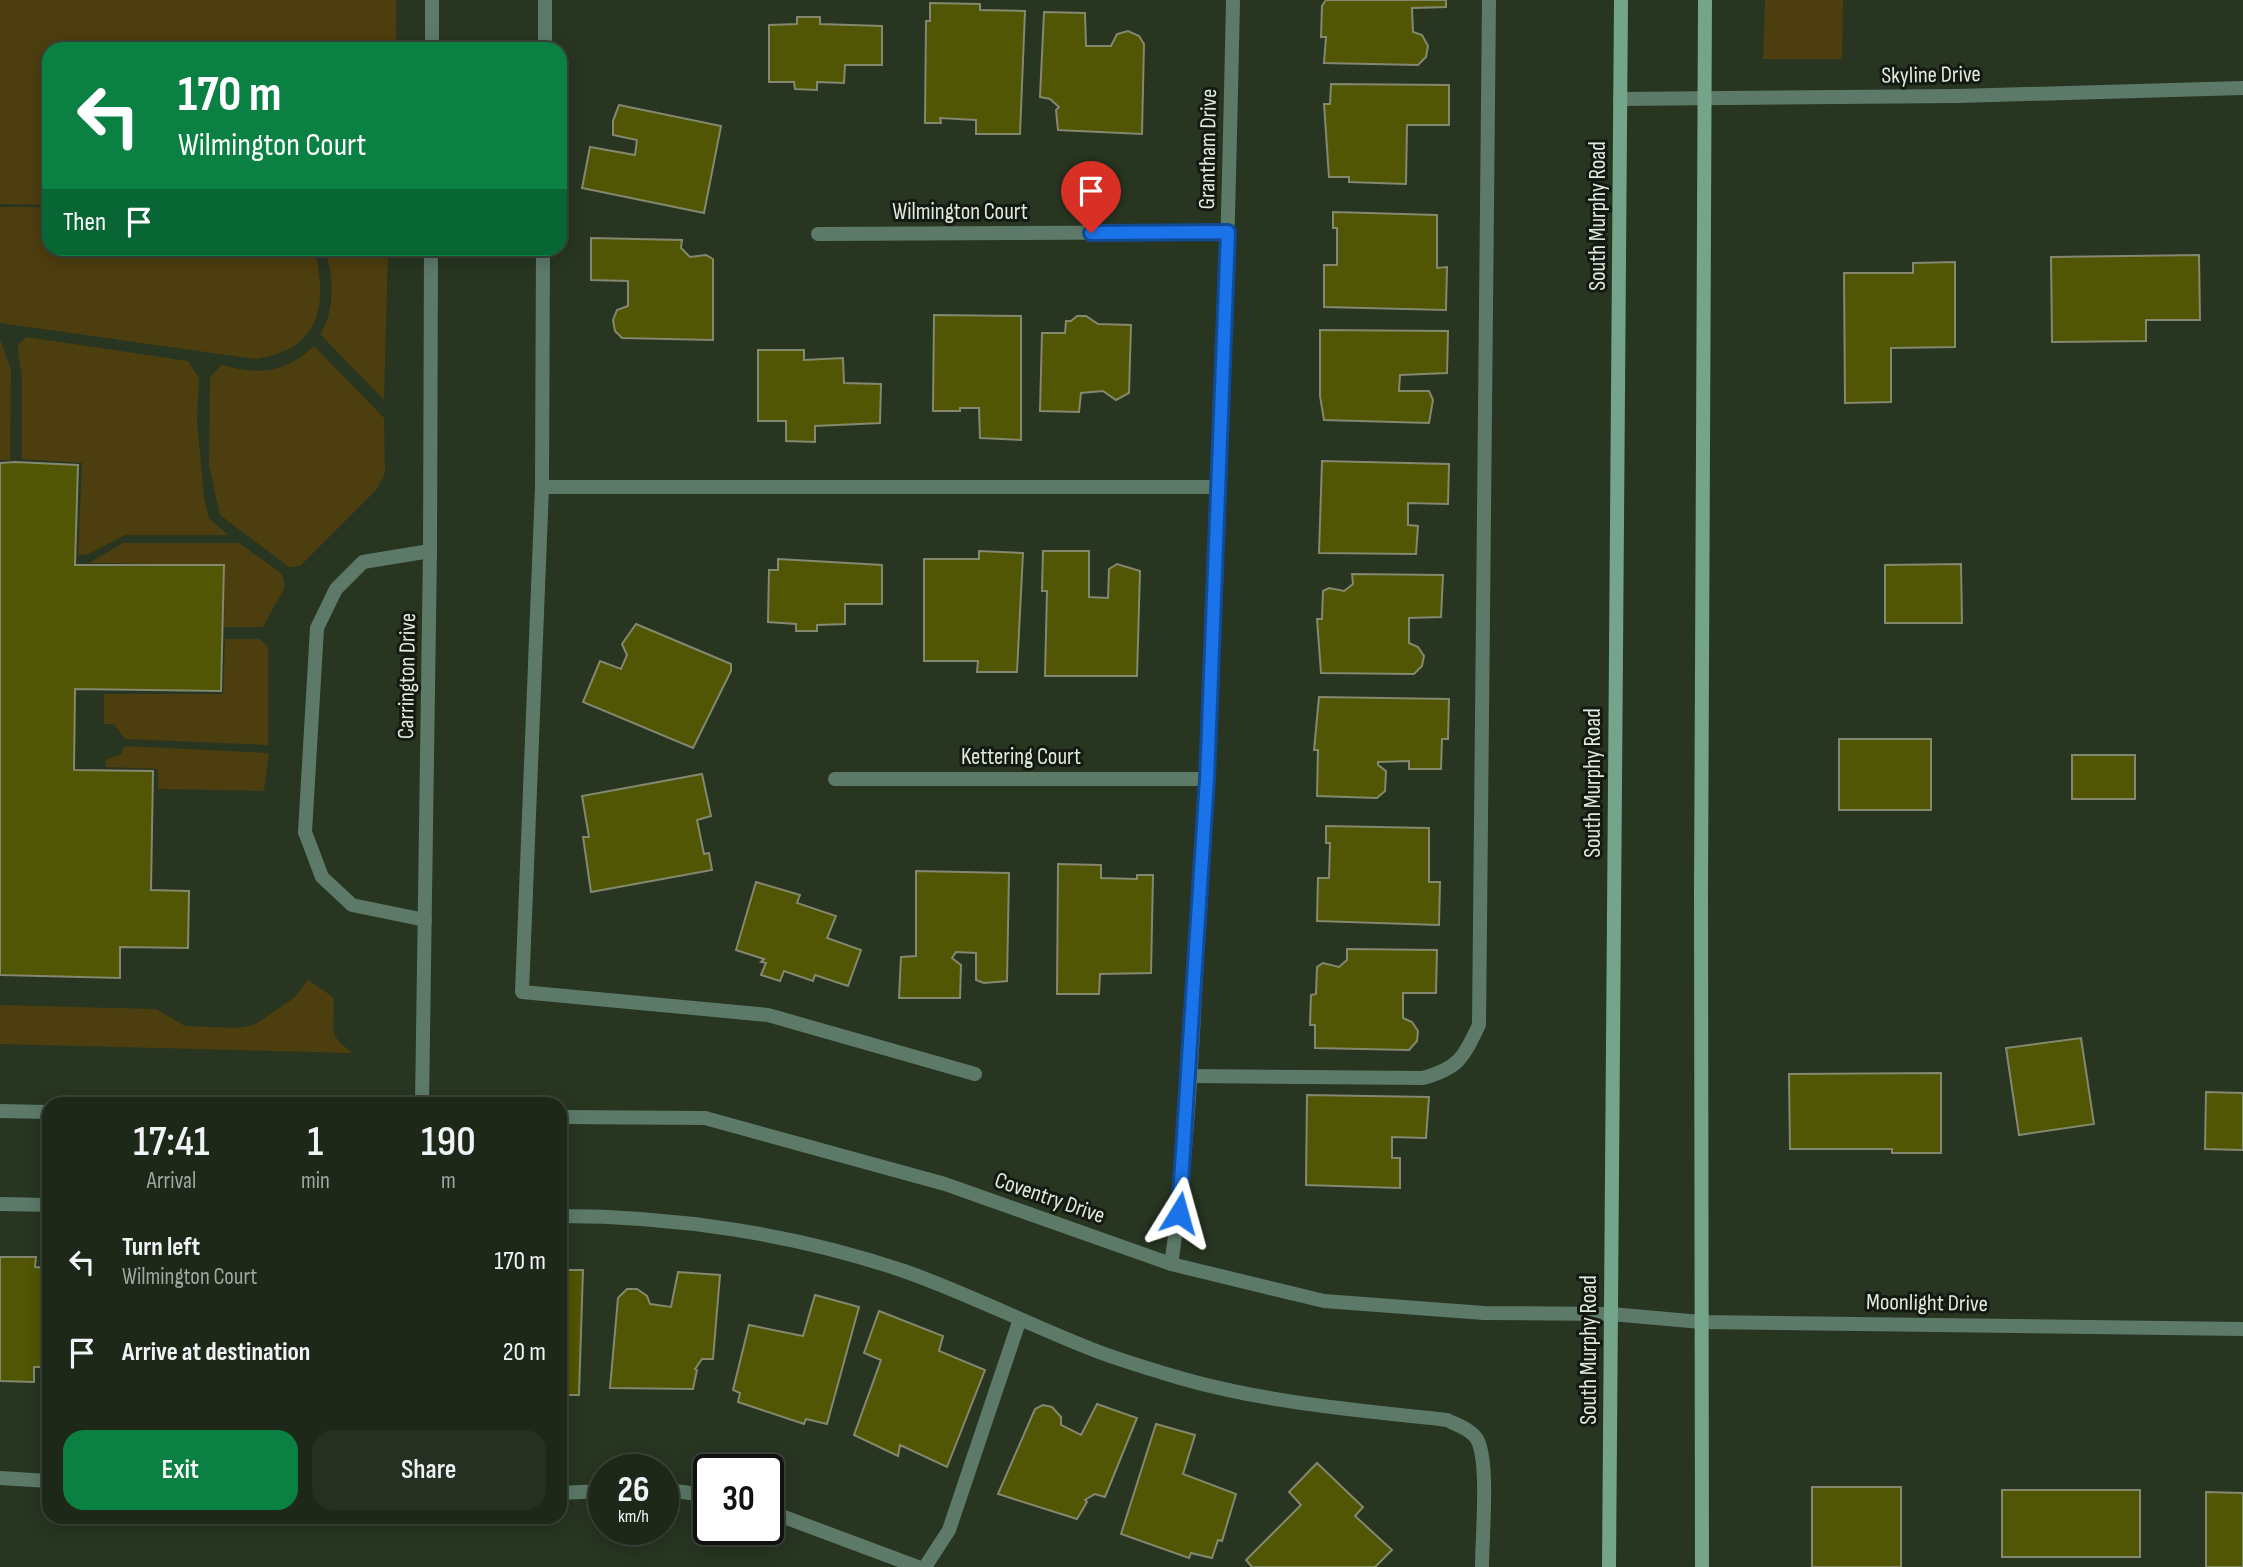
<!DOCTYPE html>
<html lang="en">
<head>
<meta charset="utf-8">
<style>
  :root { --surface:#1d2819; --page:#253022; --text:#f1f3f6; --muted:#a0a6a2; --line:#3b4438; --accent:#0b8043 }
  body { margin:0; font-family:"Sofia Sans Condensed",sans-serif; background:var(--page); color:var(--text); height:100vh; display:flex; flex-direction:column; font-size:26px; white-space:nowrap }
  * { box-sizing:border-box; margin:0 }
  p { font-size:23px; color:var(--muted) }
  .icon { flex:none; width:38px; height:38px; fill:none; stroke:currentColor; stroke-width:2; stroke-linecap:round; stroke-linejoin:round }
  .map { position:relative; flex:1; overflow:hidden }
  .sheet { position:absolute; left:42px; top:1097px; width:525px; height:427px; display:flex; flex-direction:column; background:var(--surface); border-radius:21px; box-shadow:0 4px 18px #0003,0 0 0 2px var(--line) }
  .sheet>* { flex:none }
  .guide { position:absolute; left:42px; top:42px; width:525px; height:214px; border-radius:21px; box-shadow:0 4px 18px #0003,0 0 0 2px var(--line); background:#0b8043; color:#fff; overflow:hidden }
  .speed { position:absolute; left:588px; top:1454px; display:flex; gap:14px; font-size:35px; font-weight:700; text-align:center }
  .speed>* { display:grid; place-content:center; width:91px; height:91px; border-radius:50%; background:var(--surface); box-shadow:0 4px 18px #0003,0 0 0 2px var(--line); line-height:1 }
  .speed small { font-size:18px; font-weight:400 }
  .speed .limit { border:4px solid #111; border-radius:10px; background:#fff; color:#111 }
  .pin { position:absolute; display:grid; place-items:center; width:60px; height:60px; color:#fff; margin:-72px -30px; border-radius:50% 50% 50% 0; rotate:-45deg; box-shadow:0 0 7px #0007 }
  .pin .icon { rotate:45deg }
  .me { position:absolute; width:77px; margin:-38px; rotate:8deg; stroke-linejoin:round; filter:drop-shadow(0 0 5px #0008) }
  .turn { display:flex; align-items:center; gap:24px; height:147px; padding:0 21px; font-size:32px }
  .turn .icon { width:91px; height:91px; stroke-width:2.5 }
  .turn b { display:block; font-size:49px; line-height:60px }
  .then { display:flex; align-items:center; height:66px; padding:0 21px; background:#0003; gap:14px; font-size:26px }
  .eta { display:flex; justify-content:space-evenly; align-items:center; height:119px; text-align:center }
  .eta b { font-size:42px; font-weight:600; line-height:49px }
  .button { display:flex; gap:14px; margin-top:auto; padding:14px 21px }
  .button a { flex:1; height:80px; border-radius:21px; background:var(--accent); color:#fff; font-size:28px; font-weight:600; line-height:80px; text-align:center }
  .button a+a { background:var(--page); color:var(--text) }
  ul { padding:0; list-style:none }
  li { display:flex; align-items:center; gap:21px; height:91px; padding:0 21px }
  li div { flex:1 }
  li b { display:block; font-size:26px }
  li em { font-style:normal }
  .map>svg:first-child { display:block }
</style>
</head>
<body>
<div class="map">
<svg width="2243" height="1567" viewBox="0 0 2243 1567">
  <rect width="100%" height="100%" fill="#273521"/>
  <path fill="#4d3e0f" d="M0,0h396v49h-347v156l-49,-1z
    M1765,0h78l-1,59h-79z
    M0,207h49v41l265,1c15,55 6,102 -59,110l-255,-36z
    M325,249h63l-4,151 -64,-66c16,-24 13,-59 5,-85z
    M26,337l162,24 11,17 -2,42 7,78 5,20 19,17h-103l-37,19 -10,1 4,-92 -60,-4v-81l-4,-26v-7z
    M0,339l11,31 -1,90h-10z
    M314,346l70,72 1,55 -8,16 -77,77 -11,1 -69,-52 -11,-49 1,-89 11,-12c40,10 62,9 93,-19z
    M123,543h116l43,31 3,13 -22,40h-39l1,-62 -136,-2z
    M225,639h35l8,8v98l-143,-6 -11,-15h-10v-30h119z
    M124,746l145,7 -5,38 -106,-2v-20l-52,-2v-7l15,-6z
    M308,980l25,17c4,31 -10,35 20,56l-353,-9v-39l156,4 29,17 53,2 16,-3 40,-27z"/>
  <path fill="#505604" stroke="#84886e" stroke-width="2" d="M1326,0h120v7l-34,1 1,24 9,3 6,11 -2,11 -8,8 -94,-2 2,-26h-5l1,-31z
    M930,3l50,1v6l45,1 -5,123h-44v-14l-36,-2 1,5h-16l1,-102h4z
    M1044,12l41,1 1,33h25l6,-12 11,-3 11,5 5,8 -2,90 -84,-4 -2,-20 3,-3 -9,-8 -10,-2z
    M797,17h23v7l62,2v39h-37l-1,18 -27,-1v8l-22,-1 -1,-7h-25v-57l28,-1z
    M1331,84l118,1v40h-42l-1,59 -57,-2v-5h-20l-5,-73h6z
    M619,105l102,21 -17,87 -122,-25 8,-41 45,8 2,-15 -24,-5v-14z
    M1333,212l104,3v53l10,-1 -1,43 -122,-3v-42h13v-37h-4z
    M591,238l91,2 -1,8 9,9 16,-2 7,4v81l-91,-2 -7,-7 -2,-11 4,-10 11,-4v-25l-37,-1z
    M2199,255l1,65h-54v21l-94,1 -1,-85z
    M1955,262v85l-64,1v54l-46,1 -1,-130h69v-10z
    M934,315l87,1v124l-41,-2 -1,-30h-19v3h-27z
    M1077,316h9l12,8 33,1 -2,68 -13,7 -13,-9 -22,2 -2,19 -39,-1 2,-78h23l1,-12h5z
    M1320,330l128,1 -1,42 -47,2 -1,16h30l4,9 -4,23 -105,-3 -4,-24z
    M758,350h46v10l39,-2 1,25 37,1 -1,39 -65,3v16l-29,-1v-20h-28z
    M1322,461l127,3 -1,40 -40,-1v22l10,1 -2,28 -97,-1z
    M15,462l63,3 -3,100h149l-3,126 -146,-2 -1,81 79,1 -2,119 38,1 -1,57 -68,-1v31l-120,-3v-512z
    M979,551l44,2 -6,119h-40l1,-11h-54v-102h55z
    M1043,551h46v46l19,1 1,-29 8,-5 23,7 -3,105h-92l2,-85h-5z
    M778,559l104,6v39h-37v20l-28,1v6h-21v-7l-28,-2 1,-52h9z
    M1961,564l1,59h-77v-58z
    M1352,574l91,1 -2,42 -32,1v25l9,4 6,9 -2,10 -8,8 -93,-1 -4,-54h5l1,-28 6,-3 15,3 9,-7z
    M636,624l95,40v7l-38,77 -110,-46 17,-41 21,8 6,-14 -5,-11z
    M1319,697l130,2 -1,40h-6l-1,30h-32v-8l-31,1v3l8,6 -1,20 -8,7 -60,-2 1,-46h-4z
    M1839,739h92v71h-92z
    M2072,755h63v44h-63z
    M702,774l9,42 -14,4 7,34 5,-1 3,17 -121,22 -8,-55h6l-7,-41z
    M1326,826l103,2v54h11l-1,43 -122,-4 1,-43h11l1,-35h-4z
    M1058,864l43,1v13l36,1v-4h16l-2,98 -51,1 -1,20h-42z
    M916,871l93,2 -2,108 -23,2 -8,-3v-27l-20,-1 -4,6 9,7 -1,33h-61l2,-41 15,-1z
    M756,882l44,13 -3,8 39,13 -9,22 34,12 -13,36 -33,-11 -2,6 -29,-10 -4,10 -19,-6 5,-12 -5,-1 3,-3 -28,-9z
    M1347,949l90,1 -1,43h-33v25l9,4 6,9 -1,10 -8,9 -94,-2v-23h-5l1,-30 5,-1 1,-27 6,-4 16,4 8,-7z
    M2081,1038l13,86 -75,11 -13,-87z
    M1941,1073v80h-49v-4h-102l-1,-75z
    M2206,1092l37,1v57l-38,-1z
    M1307,1095l122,2 -3,41 -34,-1v21h8v30l-94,-3z
    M0,1257h36l-1,10 14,1v99h-15v15l-34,-1z
    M560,1270h23l-4,125h-19z
    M678,1272l42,3 -7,84h-11l-7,10 2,1 -4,19 -83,-1 8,-90 9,-9h10l10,7 3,8 21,3z
    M815,1295l44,12 -32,117 -21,-5 -2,5 -66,-22 2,-9 -7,-3 16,-65 54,11z
    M879,1311l64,25 -4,15 46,19 -38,97 -47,-22 -2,11 -44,-21 27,-75 -17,-7z
    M1097,1404l40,14 -32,79 -10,-3 -10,6 2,2 -10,17 -79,-25 37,-85 8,-4 9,2 9,10v8l20,10z
    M1156,1424l39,11 -12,39 53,20 -14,47 -4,-1 -6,18 -21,-5 -2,5 -68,-24z
    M1317,1463l46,44 -8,9 37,34 -17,17h-123l-6,-7 55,-55 -12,-13z
    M1812,1487h89v80h-89z
    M2002,1490h138v67h-138z
    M2206,1492l37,1v74h-37z"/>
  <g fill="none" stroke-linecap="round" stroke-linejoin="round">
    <path stroke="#5d7a69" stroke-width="14" d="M545,49v-49
      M542,487l1,-239
      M425,920l-73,-15 -30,-28 -17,-45 12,-204 19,-39 27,-27 67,-11
      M975,1074l-207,-59 -246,-23 20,-505h676
      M1189,1076l234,2c36,-10 40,-20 56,-53l10,-1025
      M0,1204l49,1
      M560,1216c115,0 235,18 344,55 66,23 129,56 195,81 27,10 54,18 81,26 87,25 177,32 267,42 10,5 26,10 31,21 11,25 4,96 4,126
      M925,1567l24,-37 71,-211"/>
    <path stroke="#5d7a69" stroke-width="14" d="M1620,99l338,-3 285,-8
      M818,234l410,-2
      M835,779h372
      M1171,1264c21,-134 23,-271 31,-406 17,-285 25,-572 31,-858
      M1611,1314l90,8 542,7
      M0,1478l49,3
      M663,1489l46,7
      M560,1493l44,-2
      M768,1511l150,56"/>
    <path stroke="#5d7a69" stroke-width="14" d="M432,49v-49
      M422,1104l8,-553 1,-303
      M0,1111l49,1
      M560,1117l145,1 240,66 226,80 153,37 160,12 127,1"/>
    <path stroke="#74a489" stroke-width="14" d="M1609,1567l12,-1567
      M1702,1567l-1,-674 4,-893"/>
  </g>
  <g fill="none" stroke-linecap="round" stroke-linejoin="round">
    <defs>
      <path id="route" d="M1091,233l137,-1 -21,547 -28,434"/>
    </defs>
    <use href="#route" stroke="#114b97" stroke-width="18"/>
    <use href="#route" stroke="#1a73e8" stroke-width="12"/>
  </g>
  <g text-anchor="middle" stroke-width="6" stroke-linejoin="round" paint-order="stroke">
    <g font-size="23" fill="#e1eade" stroke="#141a12">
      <text transform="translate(1931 74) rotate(-1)" y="8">Skyline Drive</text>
      <text transform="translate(1207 149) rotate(-89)" y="8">Grantham Drive</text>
      <text x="960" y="219">Wilmington Court</text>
      <text transform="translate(1597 216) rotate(-90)" y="8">South Murphy Road</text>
      <text transform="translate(406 676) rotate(-89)" y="8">Carrington Drive</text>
      <text x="1021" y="764">Kettering Court</text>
      <text transform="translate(1592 783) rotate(-90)" y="8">South Murphy Road</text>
      <text transform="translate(1050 1197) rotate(19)" y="8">Coventry Drive</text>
      <text transform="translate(1927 1302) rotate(1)" y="8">Moonlight Drive</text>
      <text transform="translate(1588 1350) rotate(-90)" y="8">South Murphy Road</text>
    </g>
  </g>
</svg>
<div class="speed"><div>26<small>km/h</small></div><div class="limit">30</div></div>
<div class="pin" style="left:1091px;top:233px;background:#d93025"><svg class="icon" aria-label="arrive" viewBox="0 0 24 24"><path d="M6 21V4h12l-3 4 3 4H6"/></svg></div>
<svg class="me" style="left:1179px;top:1213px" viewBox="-20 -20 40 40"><path d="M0-17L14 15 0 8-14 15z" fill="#1a73e8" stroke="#fff" stroke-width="4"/></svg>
<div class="guide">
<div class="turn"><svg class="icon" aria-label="left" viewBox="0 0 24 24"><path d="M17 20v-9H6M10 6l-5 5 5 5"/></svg><div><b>170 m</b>Wilmington Court</div></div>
<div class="then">Then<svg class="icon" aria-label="arrive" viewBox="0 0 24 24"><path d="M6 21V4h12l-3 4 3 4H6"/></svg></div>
</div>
<section class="sheet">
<div class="eta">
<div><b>17:41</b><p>Arrival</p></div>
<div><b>1</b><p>min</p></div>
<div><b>190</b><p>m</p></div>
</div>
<ul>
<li><svg class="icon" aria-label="left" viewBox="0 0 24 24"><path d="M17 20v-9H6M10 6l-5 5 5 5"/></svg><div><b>Turn left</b><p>Wilmington Court</p></div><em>170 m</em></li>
<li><svg class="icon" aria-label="arrive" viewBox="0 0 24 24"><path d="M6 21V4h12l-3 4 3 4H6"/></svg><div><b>Arrive at destination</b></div><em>20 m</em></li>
</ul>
<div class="button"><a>Exit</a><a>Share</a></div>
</section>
</div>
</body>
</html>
